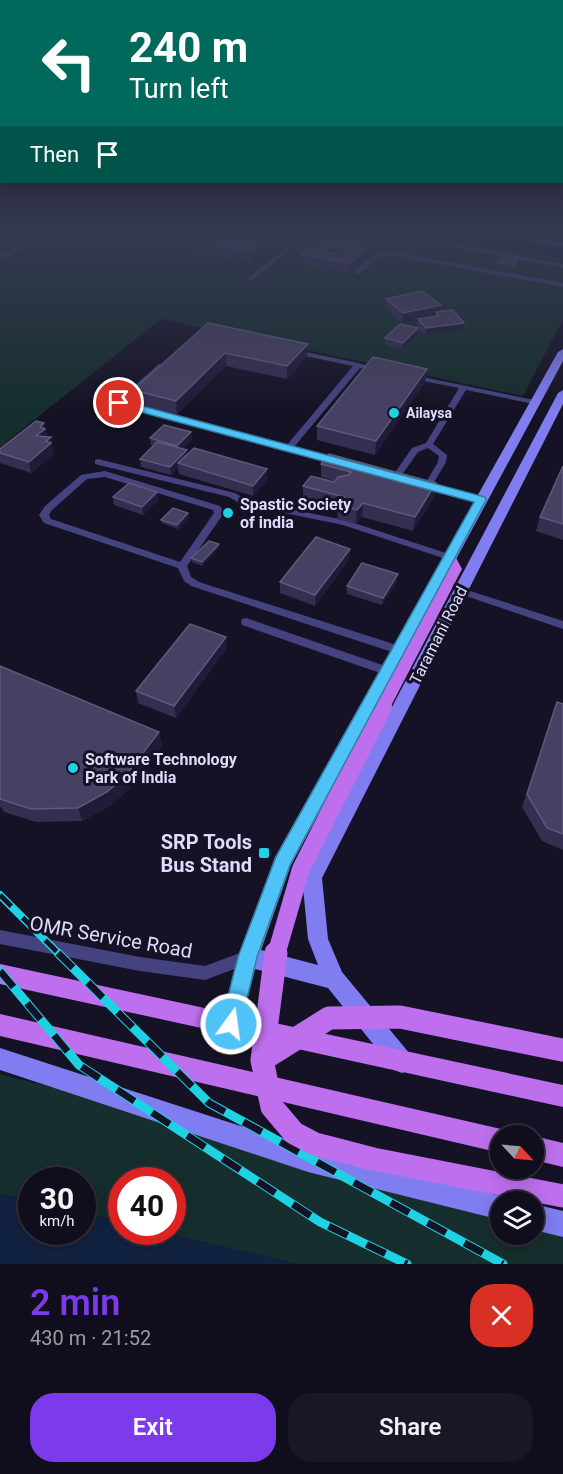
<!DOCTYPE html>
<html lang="en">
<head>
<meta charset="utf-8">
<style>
  :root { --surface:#100e1c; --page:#191725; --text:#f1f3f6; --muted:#9c9ca3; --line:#302e3b; --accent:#7c3aed }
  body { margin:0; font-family:Roboto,sans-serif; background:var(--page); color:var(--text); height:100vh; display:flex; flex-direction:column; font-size:22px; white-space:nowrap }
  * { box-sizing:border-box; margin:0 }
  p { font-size:20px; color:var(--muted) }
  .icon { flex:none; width:33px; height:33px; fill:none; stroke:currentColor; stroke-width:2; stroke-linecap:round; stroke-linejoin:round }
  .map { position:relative; height:1264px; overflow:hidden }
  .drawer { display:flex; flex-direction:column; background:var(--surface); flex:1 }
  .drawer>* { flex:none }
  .guide { position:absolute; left:0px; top:0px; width:564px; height:183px; box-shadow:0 3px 15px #0003,0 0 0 2px var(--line); background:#00695c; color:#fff; overflow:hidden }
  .needle { width:39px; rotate:116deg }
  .controls { position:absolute; left:490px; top:1125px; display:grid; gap:12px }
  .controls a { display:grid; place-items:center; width:54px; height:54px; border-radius:50%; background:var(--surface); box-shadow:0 3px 15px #0003,0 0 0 2px var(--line); font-size:30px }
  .speed { position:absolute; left:18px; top:1167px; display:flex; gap:12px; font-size:30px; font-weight:700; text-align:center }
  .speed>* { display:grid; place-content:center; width:78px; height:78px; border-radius:50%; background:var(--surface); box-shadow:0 3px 15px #0003,0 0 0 2px var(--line); line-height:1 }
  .speed small { font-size:15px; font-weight:400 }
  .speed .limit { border:9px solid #d22; background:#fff; color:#111 }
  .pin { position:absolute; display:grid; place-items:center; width:51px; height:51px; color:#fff; margin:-26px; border:3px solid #fff; border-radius:50%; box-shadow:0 2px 6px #0007 }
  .me { position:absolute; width:66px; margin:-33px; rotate:14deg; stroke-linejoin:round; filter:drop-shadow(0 0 4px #0008) }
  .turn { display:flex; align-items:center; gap:21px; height:126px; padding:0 30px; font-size:27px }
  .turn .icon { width:78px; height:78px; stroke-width:2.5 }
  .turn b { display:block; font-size:42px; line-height:51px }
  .then { display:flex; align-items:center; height:57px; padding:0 30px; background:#0003; gap:12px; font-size:22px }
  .round { display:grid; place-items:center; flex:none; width:63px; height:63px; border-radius:24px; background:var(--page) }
  .headline { display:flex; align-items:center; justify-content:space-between; height:102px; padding:0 30px }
  h1 { font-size:36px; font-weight:600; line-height:45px; color:var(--accent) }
  .cta { display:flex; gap:12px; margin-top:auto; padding:12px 30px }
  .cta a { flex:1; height:69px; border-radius:24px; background:var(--accent); color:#fff; font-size:24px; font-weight:600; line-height:69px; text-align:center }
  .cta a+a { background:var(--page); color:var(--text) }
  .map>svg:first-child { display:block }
</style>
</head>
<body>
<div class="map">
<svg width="563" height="1264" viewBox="0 0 563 1264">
  <rect width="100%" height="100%" fill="#151225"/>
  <path fill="#162e2d" d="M0,234h421l142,25v60l-40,77 -362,-77 -161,128z
    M0,1074l501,129v31h33v-22l29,6v46h-266l-136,-32h11v-52h-50l-1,42 -38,-9 -1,-33h-50l-1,21 -31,-7z"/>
  <path fill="#112240" d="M0,1194l31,7 1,31h50l1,-19 38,9 1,10h39l136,32h-297z"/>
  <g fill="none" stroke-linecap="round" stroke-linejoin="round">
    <path fill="#45437f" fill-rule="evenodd" d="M40,234h7l-47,26v-4z
      M304,234h6l-58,46h-4v-2z
      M388,234h11l164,30v4z
      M494,234h12l57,9v4z
      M390,251l173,32v4l-173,-32 -11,2 -20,17 -5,-1 21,-19z
      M291,349l67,14 24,7 -4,2 -18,-4 -66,79 48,12v4l-3,1 -224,-61 44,-39 4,2 -1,2 -38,34 163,43 66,-79 -62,-13z
      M408,374l126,26 4,2 -4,2 -68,-14 -33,54 14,11 -1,7 -13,22 51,14v4h-6l-58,-16v-4h6l12,-20 1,-6 -11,-8 -10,4 -19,27 -3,1 -4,-3 20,-29 14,-5 33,-55 -51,-10z
      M98,459l137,34 12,7 101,21 104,34 2,2 -5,3 -106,-35 -102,-21 -12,-7 -134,-33v-4z
      M105,471l115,35 4,7 -37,53 4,11 8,5 204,65 1,3 -1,3h-8l-204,-67 -7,-5 -6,-13 -134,-45 -5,-8 6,-9 36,-31zM105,477l108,33 1,3 -34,49 -129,-43 -2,-4 3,-5 35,-31z
      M461,588l102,33v8l-106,-36 -1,-2 1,-2z
      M246,618l145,50 1,3 -1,3h-8l-141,-49 -1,-3 1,-3z
      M0,930l140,27 65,9 43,-16 5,2 2,5 -2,5 -48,18 -65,-9 -140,-27z"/>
    <path fill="#7f7def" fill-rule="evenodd" d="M563,349v12l-272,504 -30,85 57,15 -10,-26 -6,-62 256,-484 5,-3v14l-241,474 6,61 14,33 68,82 3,8 -3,8 -8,3 -8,-3 -66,-82 -73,-19 -16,63 -8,3 -8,-3 -3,-8 18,-67 37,-100 283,-505z
      M0,1048l308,100 193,48 10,6h-10v18l-193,-48 -308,-102z
      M534,1204l29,7v26l-29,-7z"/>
    <path fill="#bd6fee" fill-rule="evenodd" d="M449,553l5,1 8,15 -71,137 -6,2 -6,-2 -2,-4 71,-133 -6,-12z
      M0,964l563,121v22l-563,-123z
      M0,1014l501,115 10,7h-10v17l-501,-117z
      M534,1136l29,7v24l-29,-7z"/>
    <defs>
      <path id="rail-far1" d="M0,895l60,60"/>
      <path id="rail" d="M58,953l151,150 294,161
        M0,971l79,94 241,157 87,42"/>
    </defs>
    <use href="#rail-far1" stroke="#1ed2e4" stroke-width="8"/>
    <use href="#rail" stroke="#1ed2e4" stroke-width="9"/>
    <use href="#rail-far1" stroke="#151225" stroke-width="5" stroke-dasharray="16" stroke-linecap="butt"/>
    <use href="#rail" stroke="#151225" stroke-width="7" stroke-dasharray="21" stroke-linecap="butt"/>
    <path stroke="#bd6fee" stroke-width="14" d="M382,708l3,-6"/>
    <path stroke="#bd6fee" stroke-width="18" d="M276,955l25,-86 82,-162"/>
    <path stroke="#bd6fee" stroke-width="23" d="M276,953l-14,107 10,47 22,26 21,11 58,15 190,37
      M262,1060l67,-42 71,-1 162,33"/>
  </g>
  <path fill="#342e51" d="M108,234h181l-37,29z
    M503,234h60v6l-17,-3 -3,4z
    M324,235l46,18 -21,20 -48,-10v-9z
    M519,259l-1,6 -5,6 -18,-3 2,-6z
    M386,299l55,6 -1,7 24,11 -1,7 -38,5 -8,-9 1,-7 -16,4 -17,-15z
    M208,323l100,21 -1,12 -20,23 -61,-13 -49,48 -42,-10 -2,-14z
    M418,328l-1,7 -15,15 -17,-5v-7z
    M427,369l-2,13 -50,73 -58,-15v-14z
    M44,423l3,14h4l3,17 -23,19 -31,-10v-14z
    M150,438l42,2 -10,9 5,5 81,26 -15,16 -74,-22 -1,-6 -7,7 -30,-8 -1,-8 13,-13 -2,-1z
    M321,464l115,19 -2,14 -21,34 -51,-14 -6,7 -19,-5 1,-9 -35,-10v-14l32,-5 -14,-4z
    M563,466v74l-27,-9 4,-14z
    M157,492l1,8 -15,15 -29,-10 -1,-8z
    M188,513l1,4 -11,12 -16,-6 -1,-3z
    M219,548l-17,18 -10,-4 -1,-4z
    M349,560l-34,46 -35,-13v-11z
    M397,582l-15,23 -35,-11v-8z
    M227,648l-51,70 -38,-15 -2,-12z
    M0,666l159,66 3,14 -33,43 -19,17 -28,15 -46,1 -32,-10 -4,-6z
    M557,702l6,2v146l-21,-9 -20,-34z"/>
  <path fill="#201b38" d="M275,234h14l-37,29v-11z
    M371,244l-1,9 -21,20 1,-10z
    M333,245v9l-7,-2z
    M519,259l-1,6 -5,6 1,-6z
    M441,305l-2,10 -3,-3 -1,4 -33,7 1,-10z
    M464,323l-1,7 -38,5 1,-7z
    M418,328l-1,7 -15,15 1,-7z
    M308,344l-1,12 -20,23v-13z
    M225,353l1,13 -49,48 -1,-13z
    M427,369l-2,13 -50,73 1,-14z
    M44,423l4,16 -12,-3 4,-9z
    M191,432l1,8 -14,13 -1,-7z
    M51,437l3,17 -23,19 -2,-11 17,-21z
    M187,450l1,8 -10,5v5l-7,7 -1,-8z
    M267,469l1,11 -15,16v-10z
    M436,483l-2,14 -21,34 2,-14z
    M157,492l1,8 -15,15 -1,-8z
    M363,503l-1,14 -6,7 1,-14z
    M188,513l1,4 -11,12 -1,-4z
    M219,544v4l-17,18v-4z
    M350,549l-1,11 -34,46v-11z
    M398,574l-1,8 -15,23 1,-7z
    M226,637l1,11 -51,70 -2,-12z
    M159,732l3,14 -33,43 -19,17 -28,15 -4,-13z"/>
  <path fill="#464163" stroke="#5e597b" stroke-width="1.5" fill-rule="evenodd" d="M162,234h113l-23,18z
    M324,235l47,9 -21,19 -49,-9zM333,245l16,3 -7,7 -16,-3z
    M502,256l17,3 -5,6 -17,-3z
    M422,291l19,14 -38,8 -17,-14z
    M453,310l11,13 -38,5 -8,-9 21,-3 -3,-4z
    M208,323l100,21 -21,22 -62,-13 -49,48 -43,-11z
    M400,324l18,4 -15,15 -18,-5z
    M373,357l54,12 -51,72 -59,-15z
    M36,421l8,2 -4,4 5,2 -9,7 15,1 -5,4 5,2 -22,19 -29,-9v-4z
    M164,425l27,7 -14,14 -27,-8z
    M157,442l30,8 -17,17 -30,-8z
    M194,448l73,21 -14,17 -75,-23z
    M329,454l107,29 -21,34 -52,-14 -6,7 -19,-5 6,-8 -41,-11 8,-10 23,6 4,-5 10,-2 3,-3 -30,-8z
    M563,466v58l-23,-7z
    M129,483l28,9 -15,15 -29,-10z
    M173,508l15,5 -11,12 -16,-5z
    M316,537l34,12 -35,46 -35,-13z
    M209,541l10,3 -17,18 -11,-4z
    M362,563l36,11 -15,24 -36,-12z
    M190,624l36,13 -52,69 -38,-15z
    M0,666l159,66 -33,43 -19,17 -29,16 -47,1 -31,-10z
    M557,702l6,2v130l-16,-6 -20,-34z"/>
  <linearGradient id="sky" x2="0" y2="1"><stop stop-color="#0c0a14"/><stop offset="0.57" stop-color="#353951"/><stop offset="1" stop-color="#353951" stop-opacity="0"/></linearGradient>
  <rect width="563" height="411" fill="url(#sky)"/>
  <path fill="#4fc3f7" stroke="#337fa1" stroke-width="1.5" d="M119,400l366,97 1,3 -196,365 -33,92 -16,67 -3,7 -7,2 -7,-2 -3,-7 17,-67 38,-100 198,-355 -359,-97 -1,-2z"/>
  <g fill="#1ed2e4" stroke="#151225" stroke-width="2">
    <circle cx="394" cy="413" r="6"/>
    <circle cx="228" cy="513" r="6"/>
    <circle cx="73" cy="768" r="6"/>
    <rect x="258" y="847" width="12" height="12" rx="3"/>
  </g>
  <g text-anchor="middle" stroke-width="6" stroke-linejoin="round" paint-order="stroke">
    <g font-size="14" font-weight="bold" fill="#dedbfb" stroke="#151225" text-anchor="start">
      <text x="406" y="418">Ailaysa</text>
    </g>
    <g font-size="16" font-weight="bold" fill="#dedbfb" stroke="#151225" text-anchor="start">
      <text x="240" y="510">Spastic Society<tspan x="240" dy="18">of india</tspan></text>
      <text x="85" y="765">Software Technology<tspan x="85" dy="18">Park of India</tspan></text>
    </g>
    <g font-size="16" fill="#dedbfb" stroke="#151225">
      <text transform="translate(438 635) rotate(-63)" y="6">Taramani Road</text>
    </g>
    <g font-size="20" font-weight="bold" fill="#dedbfb" stroke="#151225" text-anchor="end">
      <text x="252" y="849">SRP Tools<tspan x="252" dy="23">Bus Stand</tspan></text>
    </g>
    <g font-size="20" fill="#dedbfb" stroke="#151225">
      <text transform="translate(111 937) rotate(10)" y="7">OMR Service Road</text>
    </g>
  </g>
</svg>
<div class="controls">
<a><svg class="needle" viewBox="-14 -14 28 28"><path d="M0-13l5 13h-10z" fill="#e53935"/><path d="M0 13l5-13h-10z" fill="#9c9ca3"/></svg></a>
<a><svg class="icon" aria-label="layers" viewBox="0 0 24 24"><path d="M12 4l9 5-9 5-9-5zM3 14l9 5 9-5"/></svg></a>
</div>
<div class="speed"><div>30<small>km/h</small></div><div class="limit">40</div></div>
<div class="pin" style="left:119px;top:403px;background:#d93025"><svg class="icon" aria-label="arrive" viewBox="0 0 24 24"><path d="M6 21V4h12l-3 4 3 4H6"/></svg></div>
<svg class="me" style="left:231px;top:1024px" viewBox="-20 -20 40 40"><circle r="17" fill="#4fc3f7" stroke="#fff" stroke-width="3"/><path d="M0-11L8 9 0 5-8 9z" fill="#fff"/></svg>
<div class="guide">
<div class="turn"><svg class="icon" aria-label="left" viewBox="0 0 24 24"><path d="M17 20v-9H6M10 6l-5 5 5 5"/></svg><div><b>240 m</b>Turn left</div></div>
<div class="then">Then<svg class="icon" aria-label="arrive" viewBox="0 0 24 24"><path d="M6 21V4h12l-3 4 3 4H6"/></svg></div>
</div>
</div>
<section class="drawer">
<div class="headline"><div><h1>2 min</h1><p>430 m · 21:52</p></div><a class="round" style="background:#d93025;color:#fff"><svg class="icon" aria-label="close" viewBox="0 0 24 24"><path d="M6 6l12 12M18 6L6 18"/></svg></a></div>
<div class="cta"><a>Exit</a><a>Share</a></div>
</section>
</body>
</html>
